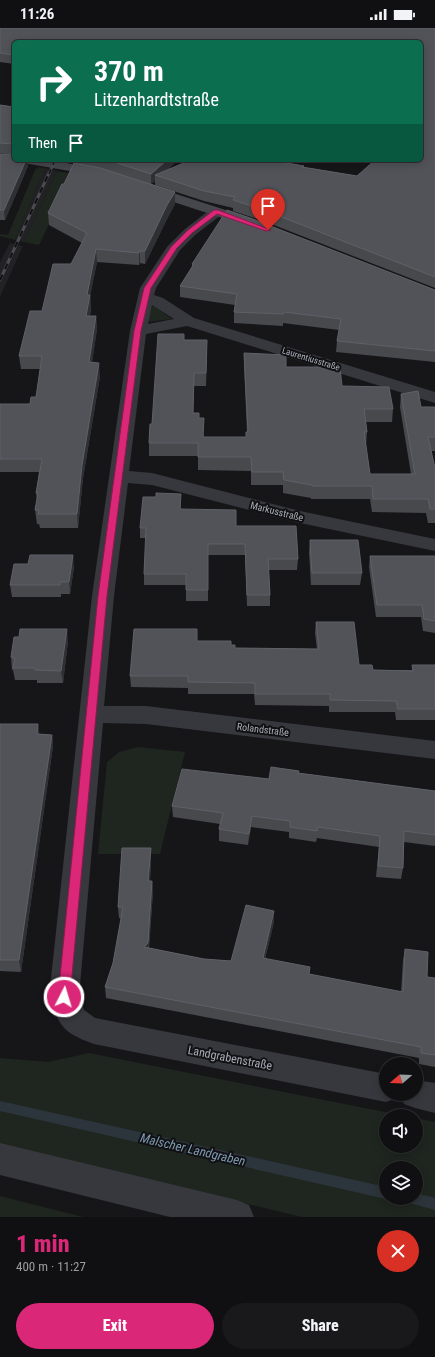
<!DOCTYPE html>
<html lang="en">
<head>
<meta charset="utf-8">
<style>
  :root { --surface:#101012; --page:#19191b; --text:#f1f3f6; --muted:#9c9d9f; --line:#303032; --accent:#db2777 }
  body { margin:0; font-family:"Roboto Condensed",sans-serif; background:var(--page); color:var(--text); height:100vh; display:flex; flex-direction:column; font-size:15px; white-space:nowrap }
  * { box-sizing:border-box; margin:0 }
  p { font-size:13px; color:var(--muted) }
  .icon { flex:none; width:22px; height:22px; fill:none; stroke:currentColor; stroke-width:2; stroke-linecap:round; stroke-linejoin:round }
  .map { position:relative; height:1189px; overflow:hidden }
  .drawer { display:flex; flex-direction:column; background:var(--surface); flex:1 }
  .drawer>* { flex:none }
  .hud { position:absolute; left:12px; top:12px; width:411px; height:122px; border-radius:6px; box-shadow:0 2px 10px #0003,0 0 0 1px var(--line); background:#0b6e4f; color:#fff; overflow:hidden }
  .needle { width:26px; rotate:251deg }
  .fabs { position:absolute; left:379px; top:1029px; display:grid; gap:8px }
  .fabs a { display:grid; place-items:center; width:44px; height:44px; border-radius:50%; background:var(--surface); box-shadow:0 2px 10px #0003,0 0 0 1px var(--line); font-size:20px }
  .pin { position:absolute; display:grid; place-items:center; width:34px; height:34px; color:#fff; margin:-41px -17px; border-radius:50% 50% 50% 0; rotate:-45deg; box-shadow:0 0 4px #0007 }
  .pin .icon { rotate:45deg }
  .me { position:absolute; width:44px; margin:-22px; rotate:5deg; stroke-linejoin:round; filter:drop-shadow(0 0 3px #0008) }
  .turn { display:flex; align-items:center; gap:14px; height:84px; padding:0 16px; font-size:18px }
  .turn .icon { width:52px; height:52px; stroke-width:2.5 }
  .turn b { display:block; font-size:28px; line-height:34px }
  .then { display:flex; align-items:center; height:38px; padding:0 16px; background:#0003; gap:8px; font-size:15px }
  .round { display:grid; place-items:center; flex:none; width:42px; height:42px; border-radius:21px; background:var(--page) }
  .summary { display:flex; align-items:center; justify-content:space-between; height:68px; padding:0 16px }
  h1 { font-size:24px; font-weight:800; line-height:30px; color:var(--accent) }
  .cta { display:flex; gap:8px; margin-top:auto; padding:8px 16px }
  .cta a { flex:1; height:46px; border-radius:24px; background:var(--accent); color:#fff; font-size:16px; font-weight:800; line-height:46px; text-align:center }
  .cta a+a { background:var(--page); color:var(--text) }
  .status { display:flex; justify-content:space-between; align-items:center; height:28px; padding:0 20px; background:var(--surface); direction:ltr }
  .status svg { height:11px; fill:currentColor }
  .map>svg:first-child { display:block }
</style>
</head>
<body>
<div class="status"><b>11:26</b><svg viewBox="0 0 49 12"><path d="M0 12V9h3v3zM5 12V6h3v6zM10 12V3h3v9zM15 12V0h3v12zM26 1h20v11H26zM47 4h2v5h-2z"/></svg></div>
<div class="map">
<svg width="435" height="1189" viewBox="0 0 435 1189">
  <rect width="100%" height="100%" fill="#161618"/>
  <path fill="#222225" d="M45,140l12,3 -33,71 -9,-2z
    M10,215l13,3 -23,51v-35z"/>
  <path fill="#1e261f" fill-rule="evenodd" d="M38,139l7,1 -30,72 -15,-4v-2l8,1 27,-65z
    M57,143l16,3 -34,71 -15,-3z
    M152,278h2l18,13 -25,3z
    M138,719l47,5 -25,102h-62l9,-92 12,-10z
    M89,1025l316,63h-19v30h30v-28l19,4v95h-133l-302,-73v-86l48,4zM386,1140h30v30h-30z
    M0,1168l83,21h-83z"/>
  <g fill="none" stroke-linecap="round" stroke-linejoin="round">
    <path fill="#2c353c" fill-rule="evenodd" d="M0,1073l386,86v11h2l-2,1 -386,-88z
      M416,1165l19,5v12l-29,-8 -2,-4h12z"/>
    <path fill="#37383d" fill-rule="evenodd" d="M216,180l5,1 2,3 -2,3 -26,20 -15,15 -24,38 -2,7 9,3 31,20 241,74v11l-248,-77 -41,8 -17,137 23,2 148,38 135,28v12l-135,-28 -148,-38 -24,-2 -14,113 -10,110h42l289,35v18l-289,-35 -43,-1 -24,274 5,13 11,8 291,56v20h13l-2,4 -11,4 -292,-58c-30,-11 -34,-16 -45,-47l43,-401 38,-265 10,-43 27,-41 18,-18 26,-20zM152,277l22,14 -26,5z
      M416,1052l19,3v30l-20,-5 -11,-4 -4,-10h16z
      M0,1115l237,57 12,5 5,12h-84l-170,-42z"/>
    <path fill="#45474d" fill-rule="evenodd" d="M22,132h31l54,12 2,3 -2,3 -5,1 -32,-8 -41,-7 -5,-1z
      M148,157l109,35 2,3 -2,3 -5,1 -5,-1 -104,-34 -2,-3 2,-3z"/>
    <defs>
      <path id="rail-far1" d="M49,146l6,-14"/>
      <path id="rail" d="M0,252l49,-107"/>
    </defs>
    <use href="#rail-far1" stroke="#4a4c52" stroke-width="2.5"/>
    <use href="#rail" stroke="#4a4c52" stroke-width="3"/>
    <use href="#rail-far1" stroke="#111113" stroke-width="1.5" stroke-dasharray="5" stroke-linecap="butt"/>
    <use href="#rail" stroke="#111113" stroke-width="2" stroke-dasharray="6" stroke-linecap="butt"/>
  </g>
  <path fill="#47494d" d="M0,0h435v260l-174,-68 -28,-9v-3l-29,-7 -49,-16v-4l-4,3 -41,-13 -6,-2 71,23v12l-7,13 -23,47 -5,-1 -1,2 -42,-3 -7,33 1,13 -1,8h6l1,13 -5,33 8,14 -17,102 -5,50h-38l-1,-4h-2l-2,-14 2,-9 -1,-8 3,-21h-39v-68h30l6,-7 4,-28h-19l-2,-13 23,-45 29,-47 11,-21 -33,-18 -1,-12 16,-29 15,-20v-4h99l-11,10 117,-10 -1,2 21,4 -1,1 54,9 64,-16v-118h-407v22l-14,-2z
    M0,77l14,2v47l-14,-1z
    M0,126l28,12 -23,54h-5z
    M192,236l243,26v72l-99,-10 1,-11 2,-11 -56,-7v3l-49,-3v-11l1,-7 -55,-8v-11l12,-19z
    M184,306v6l23,12 -1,34h-12l-1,27 6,5 5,19h42l1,-5 -3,-66v-13l42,14 56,19 51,23 -1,13h-26l1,10 -1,13 4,29h41l-11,-67 1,-13 20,13h14v44h-4l4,17v55h-7l-2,-10 -54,-1 -2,-13h-59v-1l-28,-5v-8h-32v-14l-53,-1v-14h-49v-13l3,-19z
    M181,476v5l55,17 62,33 -1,11h-28l1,25v11h-23l-2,-51h-37v46h-22v-16h-42v-11l2,-36h-6v-10z
    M310,512l52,33 -2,12h-49l-2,-33z
    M370,528h65v77l-12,-2 -2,-14h-45l-7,-50z
    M74,539l-4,27h-9v3h-49l-2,-12z
    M316,594l43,43 14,5h39v-5h23v55h-39l-1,-8h-66v-6l-74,-1 -1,-11h-66v-6l-57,-1 -1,-11 67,-35 34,4 4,3 82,1 -2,-16z
    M68,613l-5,42h-26v-3h-22l-2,-10h-1l-1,-13z
    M0,696l39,10 13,1 1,11 -32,226 -21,-1z
    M298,745l137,18v55l-31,-4 -1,26 -2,11 -25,-2 3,-30 -62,-9 -1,4 -27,-4v-6l-38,-5 -3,18 -29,-4v-12l1,-5 -47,-7 -1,-11 97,-27z
    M151,820v12l-1,21h2l1,11 -4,56 55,11 27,2 43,-50v11l-9,37 44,15 92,18 2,-32 2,-11 22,28 8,1v89l-16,-3v-6l-313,-60 -1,-11 8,-24 8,-45h-2l-1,-11z"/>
  <path fill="#2f3033" d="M26,132h2v6l-23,54 -1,-10z
    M167,132h11l-18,16 -5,-1v6l-4,3v-10z
    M175,164v12l-7,13 -23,47v-13l22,-46z
    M96,221l1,13 -9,46 -1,-13z
    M140,223v12l-1,2v-12z
    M90,267l1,13 -4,21 -1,-13z
    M96,288l1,13 -7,47 -1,-14z
    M207,312v12l-1,34v-13z
    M99,335l1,13 -17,102 -5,50 -1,-14 5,-49z
    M181,466v10l-1,16v-11z
    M73,527l1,12 -4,27 -1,-12z
    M67,601l1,12 -5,42 -2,-12z
    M38,696l2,12 -3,-2z
    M52,707l1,11 -32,226 -2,-12z
    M252,788l-1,11 -3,18 1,-11z
    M151,820v12l-2,32 -1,-11z
    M152,853l1,11 -5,62 -4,-7z
    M274,883v11l-12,48 1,-12z"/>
  <path fill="#525359" stroke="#5f6168" d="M0,0h435v249l-174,-68 -28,-9 2,-3 -31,-6 -49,-16 36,-15h92l-2,2 23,4 -2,1 55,9 18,-16h46v-118h-407v13l-14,-2z
    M0,77l14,2v40l-1,-3 -13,-1z
    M0,126h14v6h12l-22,50h-4z
    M108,132h59l-16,14z
    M74,135l26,5 75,24 -8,13 -22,46h-5l-1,2 -43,-4 -9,46h3l-4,21h10l-7,46 10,1 -17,102 -5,49h-39l1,-4h-4l3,-17h-2l6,-34h-42v-55h30l1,-7h5l6,-41h-23l11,-45h12l11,-47h18l16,-31 -39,-20 14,-29h2z
    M227,182l23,8 185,72v61l-98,-10 4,-22 -57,-7 -1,2 -49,-2 3,-18 -57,-8 12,-19 1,-3h-1z
    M158,306h26v6h23l-1,33h-12l-1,40h6v5h5l-1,19h43v-5h2l-4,-79 42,2v12h54l2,19 47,1 4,22h-29l3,23h-3l6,42h45l-14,-80 17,-3 3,16h14v30h-7l7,31v41h-5l-2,-10h-55l-1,-13h-60v-1l-28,-5 -1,-8h-31l-1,-15h-53v-14h-49l1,-19h2z
    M156,465l25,1 -1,15 56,1v16h60l2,33h-30l2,36h-23l-2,-51h-37v46h-22v-16h-42l2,-46h-6l3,-31h13z
    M310,512h48l4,33h-50z
    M30,527h43l-4,27h-9v3h-50l4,-21h14z
    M370,528h65v65l-11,-2 -2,-14h-45z
    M316,594h38l5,43h13l1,5 40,1 -1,-6h23v44h-37l-2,-8 -66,-1v-6h-75v-11l-67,-1v-6h-58l4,-47h63v12h34v4h4v3l84,1z
    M20,601h47l-6,42 -26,-1v-2h-22l2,-10 -4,-1 3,-20h5z
    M0,696h38l-1,10 15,1 -33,225h-19z
    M271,739l28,4 -1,2 137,18v44l-31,-4 -1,37 -25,-2 2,-30 -62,-9 -1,4 -27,-4v-6l-38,-5 -3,18 -30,-5 4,-16 -51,-7 10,-37 87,10z
    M122,820h29l-3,33h4l-4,62 -4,4 60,12 27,2 15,-56 28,6 -11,47 47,9 -1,7 94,18 2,-43 23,3 -1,25 8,1v77l-14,-2v-6l-316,-60 8,-24 10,-56h-5z"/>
  <path fill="#db2777" stroke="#8e194d" d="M214,182h4l53,20 -5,1 -49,-17 -25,19 -15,15 -26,40 -10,43 -34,265 -37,401 -1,3 -5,2 -4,-2 -2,-3 40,-401 36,-265 10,-43 27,-41 17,-17z"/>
  <g text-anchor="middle" stroke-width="4" stroke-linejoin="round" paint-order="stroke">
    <g font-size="9" fill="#a8adb8" stroke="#111113">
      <text transform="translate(311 331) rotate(17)" y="3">Laurentiusstraße</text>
    </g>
    <g font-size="10" fill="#a8adb8" stroke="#111113">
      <text transform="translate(277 483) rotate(14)" y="4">Markusstraße</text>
      <text transform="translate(263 701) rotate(7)" y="4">Rolandstraße</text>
    </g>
    <g font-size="12" fill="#a8adb8" stroke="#111113">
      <text transform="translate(230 1030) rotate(11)" y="4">Landgrabenstraße</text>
    </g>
    <g font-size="13" font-style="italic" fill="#7f9bb3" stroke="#111113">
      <text transform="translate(193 1121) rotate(13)" y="5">Malscher Landgraben</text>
    </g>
  </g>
</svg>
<div class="fabs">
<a><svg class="needle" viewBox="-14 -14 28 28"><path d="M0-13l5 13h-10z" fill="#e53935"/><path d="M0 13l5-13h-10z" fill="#9c9d9f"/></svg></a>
<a><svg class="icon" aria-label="sound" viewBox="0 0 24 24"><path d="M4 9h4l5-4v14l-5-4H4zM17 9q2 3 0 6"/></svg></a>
<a><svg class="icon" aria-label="layers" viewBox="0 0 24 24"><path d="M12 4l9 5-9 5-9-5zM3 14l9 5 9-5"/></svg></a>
</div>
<div class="pin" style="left:268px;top:202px;background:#d93025"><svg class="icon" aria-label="arrive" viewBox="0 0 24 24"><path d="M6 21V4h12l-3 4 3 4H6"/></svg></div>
<svg class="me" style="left:64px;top:969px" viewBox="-20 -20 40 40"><circle r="17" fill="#db2777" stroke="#fff" stroke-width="3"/><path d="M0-11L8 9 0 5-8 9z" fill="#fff"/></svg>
<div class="hud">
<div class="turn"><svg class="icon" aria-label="right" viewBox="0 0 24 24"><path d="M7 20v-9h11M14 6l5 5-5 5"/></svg><div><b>370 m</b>Litzenhardtstraße</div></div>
<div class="then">Then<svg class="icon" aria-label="arrive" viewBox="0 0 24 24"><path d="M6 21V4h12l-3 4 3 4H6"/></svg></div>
</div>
</div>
<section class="drawer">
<div class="summary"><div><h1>1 min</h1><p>400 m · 11:27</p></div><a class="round" style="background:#d93025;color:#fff"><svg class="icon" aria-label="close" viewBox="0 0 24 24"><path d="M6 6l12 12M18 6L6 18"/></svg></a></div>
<div class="cta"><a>Exit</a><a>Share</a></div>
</section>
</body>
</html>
